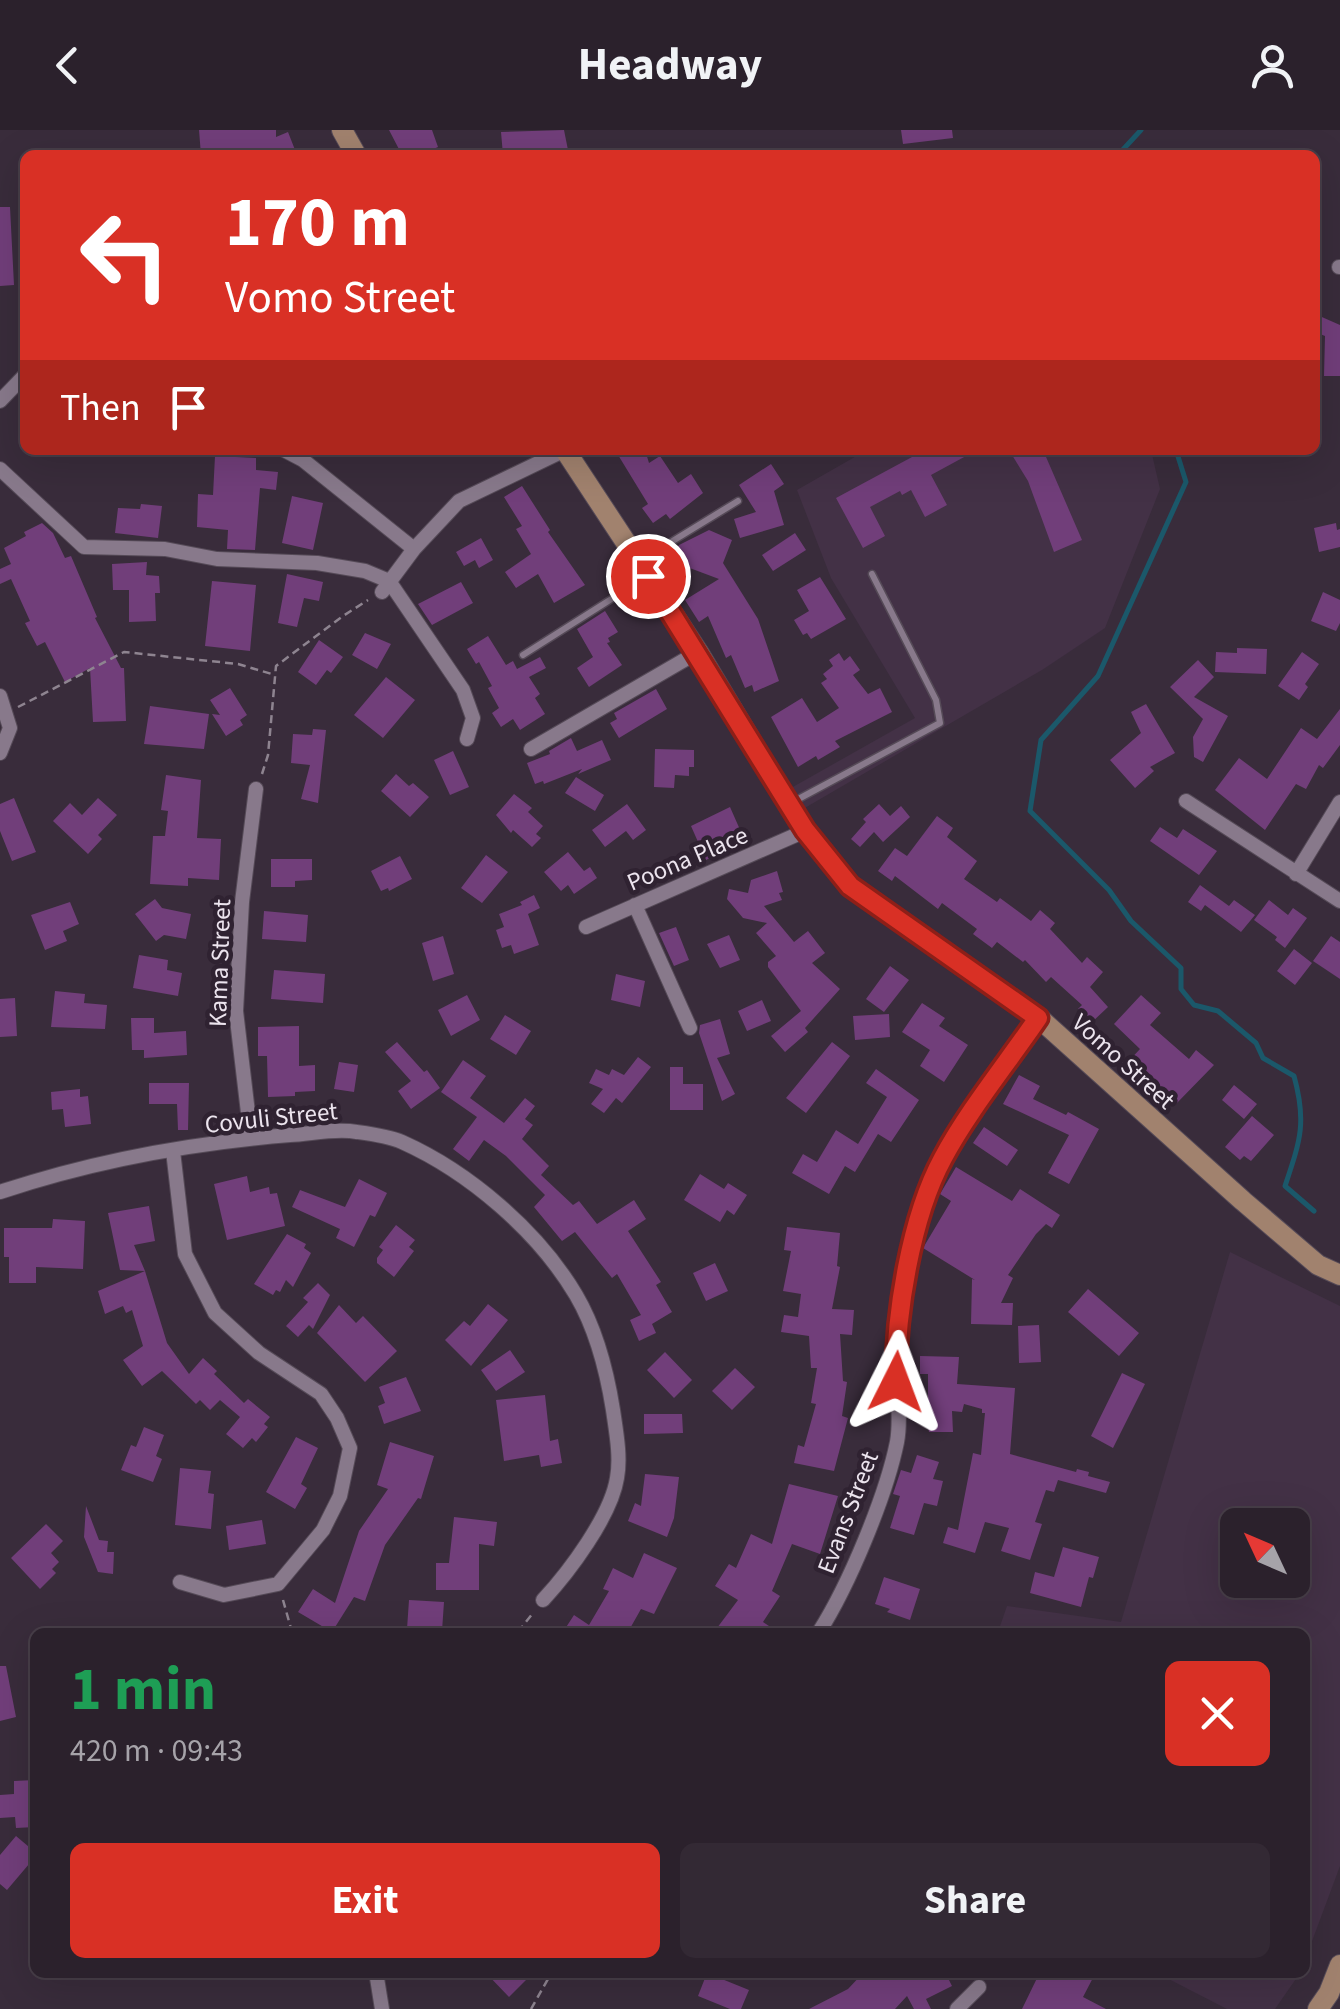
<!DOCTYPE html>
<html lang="en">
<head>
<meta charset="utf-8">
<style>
  :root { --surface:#2b212c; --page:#332934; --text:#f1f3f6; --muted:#a6a3a9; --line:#473e48; --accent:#d93025 }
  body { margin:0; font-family:"Source Sans 3",sans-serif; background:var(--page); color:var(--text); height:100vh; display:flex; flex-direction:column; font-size:38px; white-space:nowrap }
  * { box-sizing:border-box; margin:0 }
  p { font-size:32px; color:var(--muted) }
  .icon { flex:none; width:55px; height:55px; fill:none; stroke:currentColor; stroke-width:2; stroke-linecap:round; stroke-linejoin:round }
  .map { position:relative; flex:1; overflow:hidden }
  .sheet { position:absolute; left:30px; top:1498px; width:1280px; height:350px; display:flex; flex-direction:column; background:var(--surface); border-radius:15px; box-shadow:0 10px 40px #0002,0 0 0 2px var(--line) }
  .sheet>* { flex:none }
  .banner { position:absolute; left:20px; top:20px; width:1300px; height:305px; border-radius:15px; box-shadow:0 10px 40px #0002,0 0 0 2px var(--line); background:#d93025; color:#fff; overflow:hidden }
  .needle { width:65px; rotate:314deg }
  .controls { position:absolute; left:1220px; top:1378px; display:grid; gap:20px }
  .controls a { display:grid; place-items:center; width:90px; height:90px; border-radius:15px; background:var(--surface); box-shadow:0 10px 40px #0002,0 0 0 2px var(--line); font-size:50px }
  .pin { position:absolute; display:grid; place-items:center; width:85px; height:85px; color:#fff; margin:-42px; border:5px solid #fff; border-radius:50%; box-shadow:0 2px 10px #0007 }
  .me { position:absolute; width:110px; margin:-55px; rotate:3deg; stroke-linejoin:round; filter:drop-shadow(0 0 8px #0008) }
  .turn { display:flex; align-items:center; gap:35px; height:210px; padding:0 40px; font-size:45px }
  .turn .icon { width:130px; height:130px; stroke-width:2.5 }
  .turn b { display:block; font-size:70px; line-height:85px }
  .then { display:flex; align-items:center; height:95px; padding:0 40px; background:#0003; gap:20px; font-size:38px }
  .round { display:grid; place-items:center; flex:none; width:105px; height:105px; border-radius:15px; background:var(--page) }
  .headline { display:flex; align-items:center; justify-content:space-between; height:170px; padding:0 40px }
  h1 { font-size:60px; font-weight:700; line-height:75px; color:#1e9e55 }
  .button { display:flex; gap:20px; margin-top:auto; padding:20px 40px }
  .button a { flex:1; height:115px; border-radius:15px; background:var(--accent); color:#fff; font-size:40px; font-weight:700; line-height:115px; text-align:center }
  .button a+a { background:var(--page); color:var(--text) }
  header { display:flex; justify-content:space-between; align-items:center; height:130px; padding:0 40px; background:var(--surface); font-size:45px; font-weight:700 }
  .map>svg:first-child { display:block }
</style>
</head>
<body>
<header><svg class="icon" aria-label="back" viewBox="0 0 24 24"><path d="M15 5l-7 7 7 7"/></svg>Headway<svg class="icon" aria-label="person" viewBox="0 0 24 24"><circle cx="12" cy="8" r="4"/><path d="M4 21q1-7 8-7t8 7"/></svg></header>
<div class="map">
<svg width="1340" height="1879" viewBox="0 0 1340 1879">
  <rect width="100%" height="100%" fill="#392c3b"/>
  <path fill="#433146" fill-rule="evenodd" d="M867,320h284l9,39 -55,139 -63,42 -239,139 -12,-21 124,-70 -84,-140 -34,-88z
    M1230,1122l110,54v560l-35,94v-328h-307l9,-26 114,16zM1292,1395v55h-54v-55z
    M1157,1843l143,-1v1l-25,36h-48z"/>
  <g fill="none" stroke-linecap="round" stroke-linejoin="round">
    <path stroke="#1b586a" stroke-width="5" d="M1118,25l23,-25
      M1176,320l10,32 -88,194 -57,64 -11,71 79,79 22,31 50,47v21l13,16 24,6 38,32 7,15 31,18c13,47 6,65 -9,110l29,25"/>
  </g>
  <path fill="#713e7a" d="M199,0h77v7l12,-5 9,23h-96z
    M389,0h43l6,17 -14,6 -1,-3 -10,5h-11z
    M564,0l4,20 -21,5h-44l-2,-23z
    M901,0h51l1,8 -50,6z
    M0,77h10l4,78 -14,1z
    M1315,184l25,11v51h-16l1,-40 -10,-4z
    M615,320h30l4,13 11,-7 18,27 13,-9 12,19 -33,26 -4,-5 -13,9 -11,-15 6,-4z
    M925,320h52l-46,25 16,30 -22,12 -14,-27 -9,5 -2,-4 -30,16 15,29 -22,12 -27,-50z
    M1009,320h34l39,90 -28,12 -26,-71z
    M215,326l41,2v12l22,2 -2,18 -16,-2 -5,62 -28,-1 1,-19 -31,-3 1,-33 15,1z
    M771,334l13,20 -10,7 10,34 -44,13 -6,-19 22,-7 -17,-27z
    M522,356l28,44 -2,2 37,53 -31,18 -16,-29 -22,14 -11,-16 26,-18 -15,-25 6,-3 -18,-29z
    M292,366l31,7 -10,47 -31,-7z
    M141,374l21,2 -4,32 -43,-5 3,-25 22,1z
    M42,393l11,10 12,25 6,-2 26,61 -2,1 26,50h3l2,53 -33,1 -3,-54 -25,14 -20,-40 -8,4 -12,-23 5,-2 -19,-42 -11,5v-15l11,-5 -7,-16 22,-12 -2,-4z
    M1336,393l1,7 3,-1v18l-21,5 -5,-24z
    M709,400l23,10 -9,23 35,56 21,62 -25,11 -2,-7 -7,3 -14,-33 -5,3 -18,-42 -9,6 -14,-22 34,-21 -48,-18 8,-16z
    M795,403l11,17 -33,21 -11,-16z
    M481,408l12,22 -14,8 -4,-8 -11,6 -8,-14z
    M147,432l-1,13 13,1 1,17h-5l1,28 -27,1v-32h-16l-1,-26z
    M287,444l36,8 -4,19 -15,-3 -7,29 -19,-4z
    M820,447l26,42 -35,20 -4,-6 -4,2 -9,-15 15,-9 -12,-21z
    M212,451l44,4 -6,66 -45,-5z
    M461,452l12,21 -41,22 -14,-21z
    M1323,462l17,8v23l-4,8 -25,-10z
    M605,481l13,21 -10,6 2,4 -3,1 15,22 -33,22 -12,-19 16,-11 -16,-28z
    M365,503l26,11 -14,25 -25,-14z
    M488,506l18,29 7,-4 4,8 23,-12 6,11 -17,9 11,17 -5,4 10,16 -25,16 -7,-11 -12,8 -9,-14 7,-5 -11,-20 4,-2 -13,-24 -3,2 -9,-15z
    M319,510l24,17 -12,16 -4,-3 -11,15 -18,-13z
    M1237,518l30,1 -1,25 -51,-2 1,-20 21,1z
    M1302,522l17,12 -14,20 3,3 -9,13 -21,-14z
    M839,523l5,8 6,-5 10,14 -7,5 15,19 12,-6 12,24 -57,29 5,6 -22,13 -2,-4 -18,11 -27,-50 31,-19 15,24 22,-14 -18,-25 6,-4 -4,-5 10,-8 -4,-6z
    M1198,530l16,17 -20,20 34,19 -25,46 -9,-5 -1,-20 10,-18 -33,-32z
    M386,547l29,23 -32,38 -29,-23z
    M230,558l17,27 -7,5 3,5 -17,11 -14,-22 8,1 -10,-15z
    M656,559l11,20 -48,29 -9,-15 7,-4 -3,-6z
    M1146,574l29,49 -25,14 4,4 -19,17 -25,-28 31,-27 -10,-21z
    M150,576l59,8 -5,35 -60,-5z
    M1340,579v36l-17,23 -4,-3 -13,24 -10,-5 -31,46 -50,-40 24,-32 28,21 34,-51 16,11z
    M313,599l13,1 -8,73 -17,-4 9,-34 -19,-2 2,-29 19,1z
    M571,608l6,13 25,-11 9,20 -33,14 4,-5 -38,15 -1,-3 -8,3 -8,-21 23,-9 -1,-3z
    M655,619l39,1v17h-5v9l-14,-1 -1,13 -20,-1z
    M453,621l16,36 -19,8 -16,-35z
    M396,644l13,12 4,-3 16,14 -19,20 -29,-26z
    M166,645l35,5 -4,58 24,1 -2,41 -31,-2v8l-38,-2 3,-48h12l3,-25 -7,-1z
    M576,647l28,18 -9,16 -30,-18z
    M514,664l18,14 -4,4 15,14 -7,8 5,4 -9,9 -19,-17 -2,3 -15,-18z
    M14,668l22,54 -24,9 -12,-30v-27z
    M98,668l19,17 -19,20 4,4 -14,15 -35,-33 17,-18 12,12z
    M627,674l19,26 -13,10 -7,-9 -21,16 -13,-17z
    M879,674l11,12 11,-10 9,11 -27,25 -9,-10 -14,15 -9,-8 15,-17 -3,-3z
    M730,677l15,34 -39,19 -15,-34z
    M937,686l16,12 -6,9 30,24 -13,18 33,23 3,-4 31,23 9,-11 15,13 -5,6 32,34 5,-6 16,15 -13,15 18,20 -17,16 -13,-14 4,-4 -31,-28 -5,5 -21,-22 -2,2 -26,-20 -5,6 -19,-14 4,-5 -35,-26 -4,6 -43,-33 -3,5 -14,-10 17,-23 12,8z
    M1160,697l17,11 6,-9 34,22 -18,24 -49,-34z
    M568,722l16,19 6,-4 7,11 -23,16 -6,-9 -7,6 -17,-19z
    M486,725l22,17 -26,31 -21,-15z
    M400,726l12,23 -23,12 -1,-3 -7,3 -10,-20z
    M271,729h41v21l-17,1v6h-24z
    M777,741l6,21 -4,1 3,7 -18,6 30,36 14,-11 17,22 -13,10 28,26 -35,39 3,4 -23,20 -14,-16 30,-25 -33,-44v-5l8,-6 -20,-23 11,-10 -24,-5 -16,-19 2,-10 19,4 3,-13z
    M1200,755l29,21 5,-6 21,15 -14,17 -36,-27 -4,6 -13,-9z
    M534,765l6,13 -12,6 11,31 -25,9 -3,-9 -9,3 -6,-18 8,-3 -5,-13 23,-9 -2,-3z
    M155,769l7,9 29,6 -5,25 -22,-4 -8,6 -21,-27z
    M1269,770l19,15 5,-7 14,10 -22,30 -10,-8 2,-3 -23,-17z
    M70,772l9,22 -16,7 4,10 -22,9 -14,-35z
    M264,781l44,4 -2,27 -44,-3z
    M676,797l13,33 -15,6 -15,-33z
    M729,805l11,25 -20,8 -13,-24z
    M443,806l11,38 -21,7 -11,-38z
    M1331,806l9,6v37l-27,-18z
    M1294,819l18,14 -17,22 -18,-14z
    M139,825l29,5 -1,10 15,3 -4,23 -45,-8z
    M890,836l19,14 -25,32 -18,-13z
    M274,840l51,4 -2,29 -52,-4z
    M616,844l29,7 -5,26 -29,-7z
    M55,861l30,3 -1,9 23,2 -2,24 -54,-2z
    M467,865l13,25 -29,16 -13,-26z
    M1141,865l20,18 -11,12 39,34 7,-9 18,15 -39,40 -49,-41 14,-15 -26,-25z
    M15,868l2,38 -17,1v-38z
    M762,870l9,21 -24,10 -9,-20z
    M922,873l23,15 -6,8 29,19 -24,37 -24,-16 10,-16 -28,-18z
    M889,884l1,23 -35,3 -2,-24z
    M505,885l26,16 -15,24 -26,-16z
    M131,888h23v15l32,-2 1,24 -43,3v-8h-12z
    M720,889l10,35 -13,4 18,36 -13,7 -23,-68 1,-8z
    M299,896v40l16,-1v26l-20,1v4l-27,1 -1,-41h-9v-29z
    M397,912l27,30 3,-2 13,18 -29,21 -13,-18 13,-10 -26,-29z
    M832,912l18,14 -44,57 -20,-15z
    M638,927l13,10 -29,36 -6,-5 -12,15 -13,-9 12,-15 -14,-6 7,-14 13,6 3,-6 12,6z
    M463,930l23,16 -16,22 34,25 21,-25 10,8 -10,13 8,6 -11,14 27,27 -8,9 32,30 6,-4 18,23 37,-24 12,19 -18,12 33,51 -5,3 16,27 -20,12 4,9 -17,8 -9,-21 11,-5 -24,-41 -5,4 -37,-46 -13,9 -28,-34 11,-12 -39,-39 -22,-16 -15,21 -16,-12 24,-32 -36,-25z
    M339,932l19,3 -4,27 -20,-3z
    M670,937h13v17h20v26h-33z
    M876,939l43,31 -28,42 -13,-8 -23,38 -10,-6 -16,28 -37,-21 11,-19 14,8 19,-32 22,14 29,-47 -21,-14z
    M1019,945l21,11 -7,13 33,16 2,-3 31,17 -30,55 -21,-11 21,-38 -66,-31z
    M149,953h40l-1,47h-10l-1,-26h-28z
    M1234,955l23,19 -13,15 -22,-19z
    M80,959v8l8,-1 3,28 -26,3 -2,-18 -11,1 -1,-18z
    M1252,986l22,19 -23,26 -7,-5 -4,4 -15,-13z
    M984,997l34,23 -11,16 -34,-23z
    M956,1037l56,34 8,-12 40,26 -8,13 -6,-4 -10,10 -28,41 5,3 -12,25h12l-1,22 -41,-1 1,-45 3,1 -52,-32 28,-47 -11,-7z
    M700,1044l24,15 4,-6 19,12 -13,20 -7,-5 -7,12 -36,-22z
    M247,1046l3,16 19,-5 1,7 7,-1 8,33 -58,14 -13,-56z
    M359,1049l28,14 -12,24 -5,-2 -16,32 -18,-9 4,-9 -48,-22 8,-17 45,17z
    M149,1076l6,35 -21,4 11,26 -25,-1 -12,-57z
    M53,1089l32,2 -2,48 -47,-2v16h-27v-26h-5v-29h48z
    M396,1095l19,15 -6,7 5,4 -20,26 -17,-14v-5l6,-8 -4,-3z
    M787,1097l53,6 -3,33 3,1 -8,42 22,1 -2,25 -12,-1 3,47 4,1 -5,34 6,2 -14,53 -40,-8 4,-18 6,2 12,-43 -5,-1 6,-35h-6l-2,-32 -28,-4 3,-17 14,2 3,-23 -18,-3 8,-40 -7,-1z
    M287,1104l19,10 -2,4 7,5 -18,34 -7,-7 -6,12 -4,-2 -3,5 -19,-11z
    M715,1133l13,28 -22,10 -13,-28z
    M145,1141l22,72 22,31 14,-16 14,13 -3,3 30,29 4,-4 22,18 -6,7 4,3 -12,15 -4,-4 -9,10 -17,-14 14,-17 -20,-17 -10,10 -10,-10 -4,4 -34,-33 -20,15 -19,-26 20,-14 -11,-36 -6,3 -3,-7 -18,8 -7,-23z
    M318,1153l12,12 -17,34 -4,-4 -11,12 -12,-11 22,-24 -5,-4z
    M1088,1159l51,44 -20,23 -51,-44z
    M488,1174l20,16 -37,46 -26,-26 19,-19 6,5z
    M339,1175l17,18 7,-7 34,35 -32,31 -48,-49z
    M1039,1195l2,37 -22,1 -1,-37z
    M510,1220l15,22 -29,19 -15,-21z
    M665,1222l27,28 -18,18 -27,-28z
    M920,1226l39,1 -2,27 58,4 -5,66 66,18 1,-3 12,3 -1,4 22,6 -4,11 -48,-13 -4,12 -8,-2 -11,32 7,2 -12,36 -29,-9 8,-23 -24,-6 -10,31 -32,-10 5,-16 10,3 15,-77 8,2 4,-42h-3v-4l-18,-5 -2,8 -10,-1 1,21h-24l-5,-29h4v-29h-8z
    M735,1238l20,19 -23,23 -20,-19z
    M1122,1243l23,11 -32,64 -22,-12z
    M406,1247l15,34 -37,13 -6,-18 7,-3 -6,-16z
    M545,1265l5,46 8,-2 4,24 -21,4 -2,-12 -35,6 -8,-61z
    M644,1284h38l1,19 -39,1z
    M144,1297l20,8 -8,21 6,3 -9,23 -32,-12 10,-25 5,2z
    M296,1307l22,11 -17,36 6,4 -12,21 -29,-17z
    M390,1312l44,14 -13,43 -3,-1 -33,47 -20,56 -11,-4 -22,35 -34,-20 15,-23 22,14 24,-72 29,-42 -11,-4z
    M917,1325l22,7 -6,17 10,2 -6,25 -13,-3 -10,32 -24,-7 10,-32 -7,-2 8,-24 10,3z
    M180,1338l31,3 -3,22 6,1 -3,35 -36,-4z
    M645,1344l34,3 -5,41 -7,19 -39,-16 7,-18 6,3z
    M789,1354l49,12 -18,58 -28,-10 -20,47 8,5 -17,26 15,10h-64l24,-32 -23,-14 14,-22 7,4 15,-34 21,10z
    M86,1376l13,34 9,1 -1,11h7l-1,22 -15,-2 -14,-35z
    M454,1387l43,5 -3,24 -15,-2v46h-43v-27h13z
    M262,1390l4,24 -37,6 -3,-24z
    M46,1394l17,17 -12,12 8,9 -7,7 4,4 -16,16 -29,-31z
    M1063,1417l36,10 -6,21 -4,-1 -8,30 -51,-14 5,-21 19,5z
    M644,1423l33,15 -23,46 -13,-5 -13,23h-65l11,-17 15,10 20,-34 -6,-2 10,-21 20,10z
    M884,1447l36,12 -10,31 -23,-8 3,-3 -15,-5z
    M409,1470l35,2 -2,29 -35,-2z
    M0,1536h6l10,51 -16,4z
    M35,1650v47l-19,1 -1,-11 -15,1v-23l14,-1v-13z
    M16,1706l19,16v5l-28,33 -7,-6v-29z
    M485,1842h49l-25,25z
    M864,1842h81l7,14 -26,13 5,10h-17l-7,-13 -12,13h-86l39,-20z
    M1040,1842h56l-13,25 23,12h-84z
    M707,1843l42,17 -8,19h-11l-32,-13z"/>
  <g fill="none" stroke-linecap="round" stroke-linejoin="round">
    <defs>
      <path id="lane" d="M640,431l98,-60
        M523,525l120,-76
        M791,673l149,-80 -4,-23 -64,-126"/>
      <path id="street" d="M1339,137h1
        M0,271l25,-26
        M284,320l19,10 111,89
        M0,339l84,78 81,2 52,10 100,4 48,8 24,10 74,109 10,28 -6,21
        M382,462l32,-43 45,-48 106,-51
        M0,566l10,32 -10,25
        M531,619l167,-97
        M1186,671l154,100
        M1296,744l44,-72
        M635,775l55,123
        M586,797l219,-96
        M251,1008l-15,-127 6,-109 14,-113
        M173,1021l12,103 30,59 44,40 62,41 16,24 13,30 -10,48 -17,34 -45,54 -54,11 -44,-13
        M0,1062c93,-31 192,-49 290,-57 21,-1 46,-7 67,-3 15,2 31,4 45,10 67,30 136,89 174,153 20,34 31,77 37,115 3,21 8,47 4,68 -6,38 -48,94 -74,122
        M819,1502c30,-47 67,-136 78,-190 5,-27 -2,-58 -1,-85 1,-50 16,-117 33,-165 21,-61 73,-120 110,-174
        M376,1842l6,37
        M957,1879l22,-22"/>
      <path id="secondary" d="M342,0l14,25
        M565,320l133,202 107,179 45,55 189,132 204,183 75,64 22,10
        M1318,1879l11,-16 11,-28"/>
    </defs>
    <use href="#lane" stroke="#554a57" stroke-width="9"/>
    <use href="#street" stroke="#554a57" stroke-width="16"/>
    <use href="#secondary" stroke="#554a57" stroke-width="22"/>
    <path stroke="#8e8490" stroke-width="2.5" stroke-dasharray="8 5" stroke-linecap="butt" d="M18,577l106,-55 114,12 37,11
      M262,644l6,-19 8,-89 67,-50 25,-16
      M283,1470l9,32
      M518,1502l15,-19
      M531,1879l21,-37"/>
    <use href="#lane" stroke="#88798b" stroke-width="6"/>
    <use href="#street" stroke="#88798b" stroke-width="14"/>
    <use href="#secondary" stroke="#a1826e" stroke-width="20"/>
  </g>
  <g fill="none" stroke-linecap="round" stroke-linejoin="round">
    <defs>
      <path id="route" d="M648,446l157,254 45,56 188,132c-30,44 -70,93 -95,140 -32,59 -48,157 -47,224"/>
    </defs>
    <use href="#route" stroke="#8d1f18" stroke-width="25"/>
    <use href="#route" stroke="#d93025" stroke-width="18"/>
  </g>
  <g text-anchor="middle" stroke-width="9" stroke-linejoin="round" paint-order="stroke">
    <g font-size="25" fill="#ece4ee" stroke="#2f2231">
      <text transform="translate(687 728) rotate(-23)" y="9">Poona Place</text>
      <text transform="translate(219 833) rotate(-88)" y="9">Kama Street</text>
      <text transform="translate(1124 931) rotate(42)" y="9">Vomo Street</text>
      <text transform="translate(271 987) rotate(-6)" y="9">Covuli Street</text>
      <text transform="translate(847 1382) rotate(-69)" y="9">Evans Street</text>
    </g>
  </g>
</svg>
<div class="controls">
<a><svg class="needle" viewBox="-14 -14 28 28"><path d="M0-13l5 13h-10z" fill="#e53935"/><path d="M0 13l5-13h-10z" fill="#a6a3a9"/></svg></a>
</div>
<div class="pin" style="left:648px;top:446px;background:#d93025"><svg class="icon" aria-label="arrive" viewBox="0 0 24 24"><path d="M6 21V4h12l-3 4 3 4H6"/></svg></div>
<svg class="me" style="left:896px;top:1252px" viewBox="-20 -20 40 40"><path d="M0-17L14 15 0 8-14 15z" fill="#d93025" stroke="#fff" stroke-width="4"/></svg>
<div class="banner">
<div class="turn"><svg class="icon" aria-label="left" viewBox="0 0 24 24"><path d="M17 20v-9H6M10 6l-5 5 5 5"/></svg><div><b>170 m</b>Vomo Street</div></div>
<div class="then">Then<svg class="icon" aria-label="arrive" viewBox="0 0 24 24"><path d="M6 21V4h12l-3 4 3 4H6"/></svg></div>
</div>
<section class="sheet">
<div class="headline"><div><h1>1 min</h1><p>420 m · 09:43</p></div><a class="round" style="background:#d93025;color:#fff"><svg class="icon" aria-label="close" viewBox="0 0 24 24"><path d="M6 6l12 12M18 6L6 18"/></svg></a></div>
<div class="button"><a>Exit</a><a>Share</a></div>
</section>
</div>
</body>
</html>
